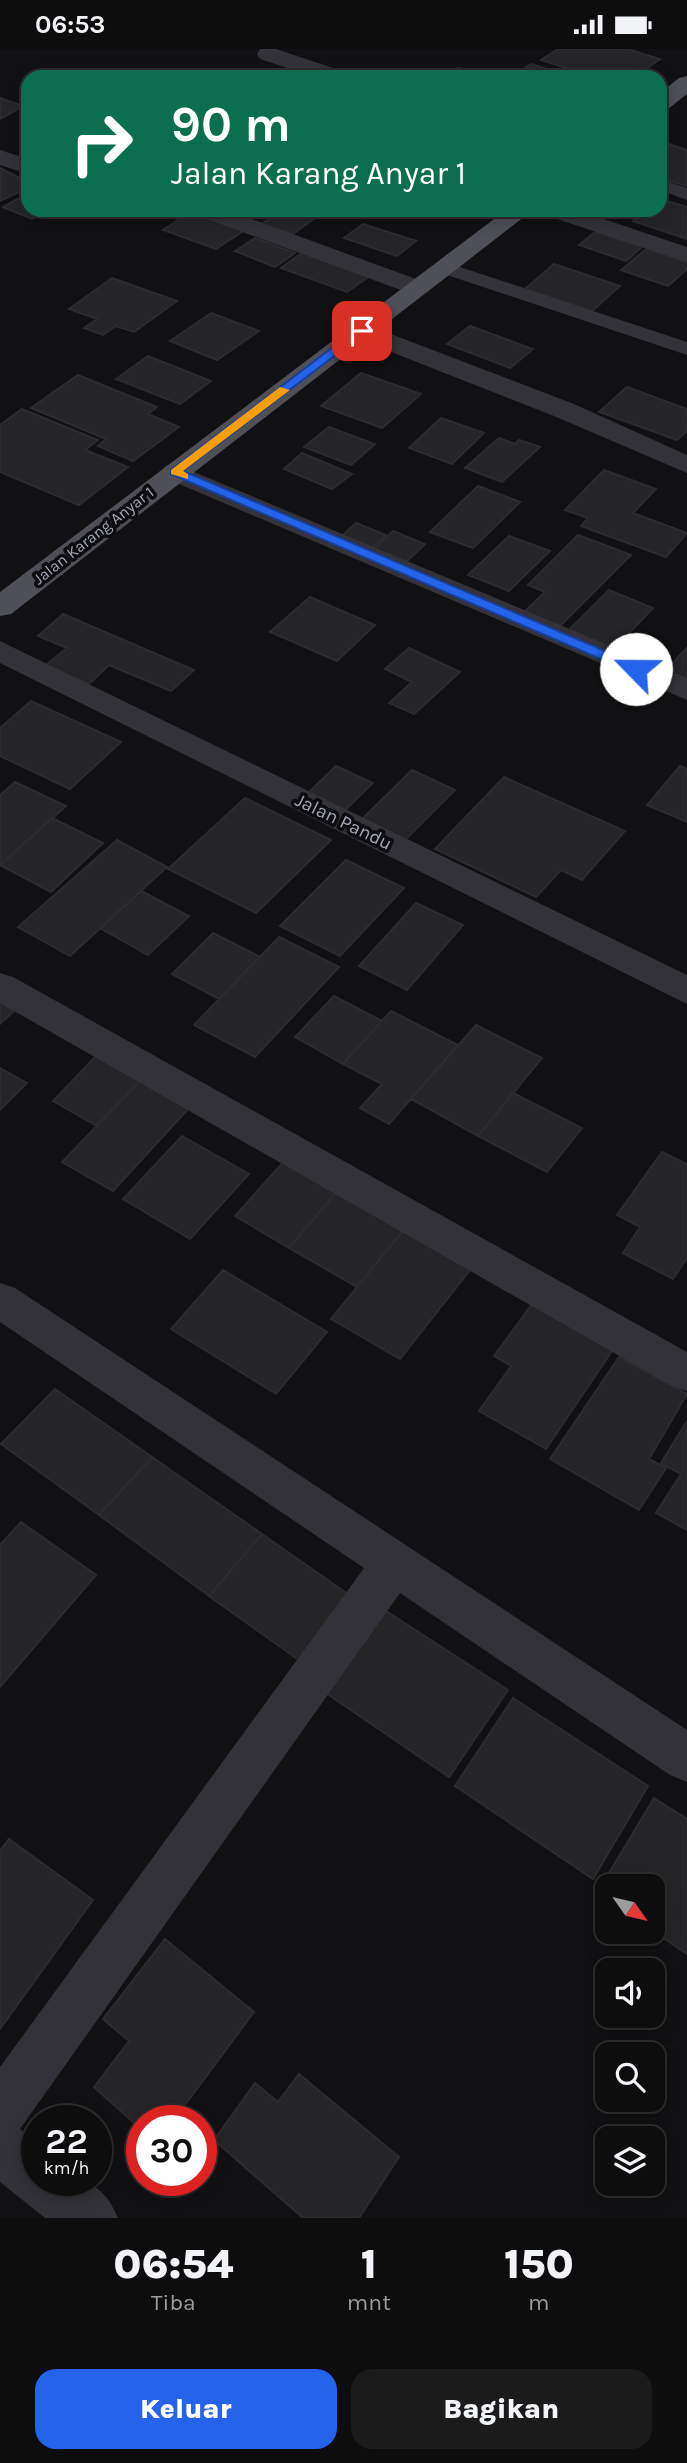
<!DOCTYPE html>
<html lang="id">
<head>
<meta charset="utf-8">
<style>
  :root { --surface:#0d0d0e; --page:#1b1b1c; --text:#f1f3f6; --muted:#9a9c9e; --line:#2d2d2e; --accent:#2563eb }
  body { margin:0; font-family:Karla,sans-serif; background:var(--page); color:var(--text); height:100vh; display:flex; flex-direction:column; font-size:26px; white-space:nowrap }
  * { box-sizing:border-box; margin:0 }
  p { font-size:23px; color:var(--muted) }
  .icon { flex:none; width:38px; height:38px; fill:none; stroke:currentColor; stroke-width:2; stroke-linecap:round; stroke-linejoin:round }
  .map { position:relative; height:2169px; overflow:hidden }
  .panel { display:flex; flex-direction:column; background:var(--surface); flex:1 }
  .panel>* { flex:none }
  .hud { position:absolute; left:21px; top:21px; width:646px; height:147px; border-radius:21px; box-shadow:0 4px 18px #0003,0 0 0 2px var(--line); background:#0b6e4f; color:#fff; overflow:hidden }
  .needle { width:46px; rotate:124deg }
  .buttons { position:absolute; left:595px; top:1825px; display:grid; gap:14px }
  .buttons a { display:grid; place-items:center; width:70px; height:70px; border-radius:14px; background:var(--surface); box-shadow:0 4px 18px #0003,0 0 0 2px var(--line); font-size:35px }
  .speed { position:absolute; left:21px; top:2056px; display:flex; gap:14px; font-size:35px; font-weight:700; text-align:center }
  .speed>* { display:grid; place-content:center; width:91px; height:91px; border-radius:50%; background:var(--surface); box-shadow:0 4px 18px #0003,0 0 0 2px var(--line); line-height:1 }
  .speed small { font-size:18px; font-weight:400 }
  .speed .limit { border:10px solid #d22; background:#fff; color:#111 }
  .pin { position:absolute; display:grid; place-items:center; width:60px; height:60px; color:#fff; margin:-30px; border-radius:14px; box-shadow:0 4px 10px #0006 }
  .me { position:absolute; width:77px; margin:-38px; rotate:293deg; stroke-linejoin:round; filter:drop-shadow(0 0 5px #0008) }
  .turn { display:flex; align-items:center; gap:24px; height:147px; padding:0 35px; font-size:32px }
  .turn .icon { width:91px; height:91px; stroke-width:2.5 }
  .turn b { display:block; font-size:49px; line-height:60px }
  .eta { display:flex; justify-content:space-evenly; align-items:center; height:119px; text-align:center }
  .eta b { font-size:42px; font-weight:800; line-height:49px }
  .action { display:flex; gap:14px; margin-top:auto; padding:14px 35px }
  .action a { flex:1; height:80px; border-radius:21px; background:var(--accent); color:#fff; font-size:28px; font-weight:800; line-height:80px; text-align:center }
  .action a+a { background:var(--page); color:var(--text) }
  .status { display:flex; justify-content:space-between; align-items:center; height:49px; padding:0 35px; background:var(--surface); direction:ltr }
  .status svg { height:19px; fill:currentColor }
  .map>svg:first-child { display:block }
</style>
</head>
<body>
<div class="status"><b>06:53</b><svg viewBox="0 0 49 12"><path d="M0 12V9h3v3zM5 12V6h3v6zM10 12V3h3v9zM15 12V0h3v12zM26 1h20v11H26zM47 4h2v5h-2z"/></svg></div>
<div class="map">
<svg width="687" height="2169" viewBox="0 0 687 2169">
  <rect width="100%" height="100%" fill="#111113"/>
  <path fill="#252427" stroke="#2c2b2f" stroke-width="2" d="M558,0h69l33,10 -26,18h-40l-53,-17z
    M531,15l32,10 -5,3h-47z
    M458,19l31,9h-44z
    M0,49l23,8 -23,13z
    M669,95l18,6v36l-27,-8v-26z
    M0,119l28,14v6l-28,13z
    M28,144v17h20l-16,9 -29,-12z
    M660,150l27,8v32l-54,-18 13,-11h14z
    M281,161h26l13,4 -27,20 -31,-10z
    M192,162l53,19 -29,19 -53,-19z
    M363,175l53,17 -19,15 -53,-18z
    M595,183l47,15 -16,14 -47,-16z
    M255,189l40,15 -20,14 -40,-16z
    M646,200l41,13v7l-19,17 -47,-16z
    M303,203l67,24 -23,16 -66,-24z
    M554,215l66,22 -28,25 -67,-22z
    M112,229l65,23 -43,31 -18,-6 -13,9 -19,-7 13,-9 -28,-10z
    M211,264l48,18 -42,29 -47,-19z
    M470,277l63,23 -23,19 -63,-24z
    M148,307l63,25 -31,23 -64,-25z
    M361,324l60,21 -39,34 -61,-22z
    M78,326l79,32 -9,7 31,13 -46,34 -35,-15 8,-7 -75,-31z
    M627,338l60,22v22l-10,9 -78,-28z
    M22,360l76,31 -13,10 43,17 -49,38 -79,-33v-47z
    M441,369l43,15 -32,31 -43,-16z
    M329,378l46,17 -24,21 -47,-18z
    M499,389l16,6 4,-4 21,7 -38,35 -37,-14z
    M302,404l50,21 -20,15 -48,-20z
    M604,421l52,19 -23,24 54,20 -21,24 -85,-31 7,-8 -23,-8z
    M478,437l42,16 -47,46 -43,-16z
    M356,474l30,12 -19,17 -31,-11z
    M393,482l32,13 -23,22 -32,-13z
    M578,486l53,20 -77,77 -35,-15 26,-25 -17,-7z
    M509,487l41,15 -41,40 -41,-16z
    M609,541l44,18 -45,47 -45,-19z
    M310,548l65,28 -38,36 -67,-29z
    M63,565l131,56 -23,21 -62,-26 -20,19 -43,-19 21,-17 -29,-12z
    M409,599l51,24 -46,42 -25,-11 23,-21 -27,-13z
    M687,599v34l-23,-10z
    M31,652l90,41 -51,47 -70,-33v-28z
    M336,717l37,17 -31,30 -37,-17z
    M680,717l7,3v53l-40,-17z
    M412,721l43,20 -53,53 -43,-21z
    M504,728l121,54 -43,49 -21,-10 -25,27 -101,-48z
    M15,733l51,24 -66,59v-70z
    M245,749l86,42 -75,73 -88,-44z
    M52,769l51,25 -52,49 -51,-27z
    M117,791l50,27 -97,89 -52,-29z
    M346,811l58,28 -64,68 -60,-30z
    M141,842l48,25 -41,39 -48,-27z
    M416,854l47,22 -56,65 -48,-24z
    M213,884l47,24 -41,42 -47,-25z
    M279,888l60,30 -84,90 -61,-32z
    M334,947l48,25 -39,43 -48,-27z
    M0,954l14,8 -14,13z
    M391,962l67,34 -69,79 -29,-16 22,-24 -39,-20z
    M476,976l66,33 -64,78 -67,-37z
    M96,1007l45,24 -44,46 -44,-25z
    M0,1019l27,15 -27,27z
    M141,1031l50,26 -78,85 -51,-29z
    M513,1044l69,35 -35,44 -69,-36z
    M182,1087l67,38 -59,65 -67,-40z
    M662,1103l25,12v94l-14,21 -50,-26 17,-26 -23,-12z
    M286,1110l53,30 -50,59 -54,-32z
    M339,1140l67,38 -49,60 -68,-39z
    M406,1178l68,38 -74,94 -69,-40z
    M223,1221l104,62 -51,62 -105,-65z
    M532,1255l82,44 -68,101 -67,-38 32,-45 -17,-10z
    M619,1308l68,37 -38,65 17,9 -27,42 -89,-51z
    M55,1340l97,68 -53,58 -98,-71z
    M687,1372v109l-31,-17 25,-39 -20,-11z
    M152,1408l110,77 -53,62 -110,-81z
    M21,1473l75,53 -96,112v-142z
    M262,1485l90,63 -52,64 -91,-65z
    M386,1562l122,79 -59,87 -123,-84z
    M513,1649l135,88 -55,93 -138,-93z
    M654,1749l33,21v135l-34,-23v-44h-46v13l-10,-7z
    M9,1790l84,61 -93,129v-178z
    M165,1890l89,73 -81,109h-31v9l-48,-43 35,-46 -26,-22z
    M299,2025l100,83 -40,61h-56l-89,-78 41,-57 23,19z"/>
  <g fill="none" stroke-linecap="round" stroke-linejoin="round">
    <path fill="#323238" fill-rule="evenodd" d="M660,130l27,9v12l-27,-10z
      M445,213l242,80v13l-249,-83 -3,-4z"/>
    <path fill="#323238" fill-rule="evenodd" d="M260,0h16l69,23 3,5h-33l-55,-18 -3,-5z
      M0,101l28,9v15l-28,-9z
      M192,161h35l200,73 4,5 -4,5h-18l-213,-78z
      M541,161h36l110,37v15l-142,-47z
      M362,274l212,81 113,51v18l-133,-57 -201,-79 -4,-6 4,-6z
      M175,415l512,214v22l-522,-222 -4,-6 4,-6z
      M0,592l687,334v29l-687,-341z
      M0,924l13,4 674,375v39l-15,-5 -672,-383z
      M0,1234l15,5 672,442v52l-17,-7 -270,-182 -380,536 17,13v39c41,0 62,-7 81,37h-73l-45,-36v-115l364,-499 -364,-246z"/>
    <path fill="#4e4f57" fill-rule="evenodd" d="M687,27v18l-19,15 -8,2v-18l19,-15z
      M506,161h27l-522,404 -11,2v-24z"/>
  </g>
  <path fill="#2563eb" stroke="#184099" stroke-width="2" d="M358,279l9,3 -184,140 457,195v6h-9l-460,-198v-4z"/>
  <path fill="#f59e0b" d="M280,338l10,3 -107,81 5,3v5l-17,-5v-4z"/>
  <g text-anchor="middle" stroke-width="7" stroke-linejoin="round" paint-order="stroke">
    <g font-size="16" fill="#a2a6b4" stroke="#0d0c0e">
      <text transform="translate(93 486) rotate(-38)" y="6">Jalan Karang Anyar 1</text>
    </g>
    <g font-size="19" fill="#a2a6b4" stroke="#0d0c0e">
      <text transform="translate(344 772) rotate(26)" y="7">Jalan Pandu</text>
    </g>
  </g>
</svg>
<div class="buttons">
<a><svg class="needle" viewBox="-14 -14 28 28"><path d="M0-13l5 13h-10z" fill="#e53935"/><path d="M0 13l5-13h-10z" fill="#9a9c9e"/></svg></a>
<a><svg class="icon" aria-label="sound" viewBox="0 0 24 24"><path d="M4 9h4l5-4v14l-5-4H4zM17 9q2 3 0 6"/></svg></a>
<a><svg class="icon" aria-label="search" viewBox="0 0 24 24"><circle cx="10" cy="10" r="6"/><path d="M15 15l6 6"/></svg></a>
<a><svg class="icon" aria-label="layers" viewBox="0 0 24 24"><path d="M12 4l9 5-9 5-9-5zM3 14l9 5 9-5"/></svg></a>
</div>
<div class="speed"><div>22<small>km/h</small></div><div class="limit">30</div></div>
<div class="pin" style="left:362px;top:282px;background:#d93025"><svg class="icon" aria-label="arrive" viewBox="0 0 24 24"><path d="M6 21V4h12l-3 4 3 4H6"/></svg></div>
<svg class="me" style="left:636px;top:620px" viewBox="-20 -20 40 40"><circle r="19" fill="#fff"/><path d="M0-13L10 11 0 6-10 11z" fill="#2563eb"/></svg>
<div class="hud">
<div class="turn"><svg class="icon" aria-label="right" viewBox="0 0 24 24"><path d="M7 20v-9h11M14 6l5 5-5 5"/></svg><div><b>90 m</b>Jalan Karang Anyar 1</div></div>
</div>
</div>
<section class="panel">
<div class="eta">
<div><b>06:54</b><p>Tiba</p></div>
<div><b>1</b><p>mnt</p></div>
<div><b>150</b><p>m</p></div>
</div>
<div class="action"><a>Keluar</a><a>Bagikan</a></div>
</section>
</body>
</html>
